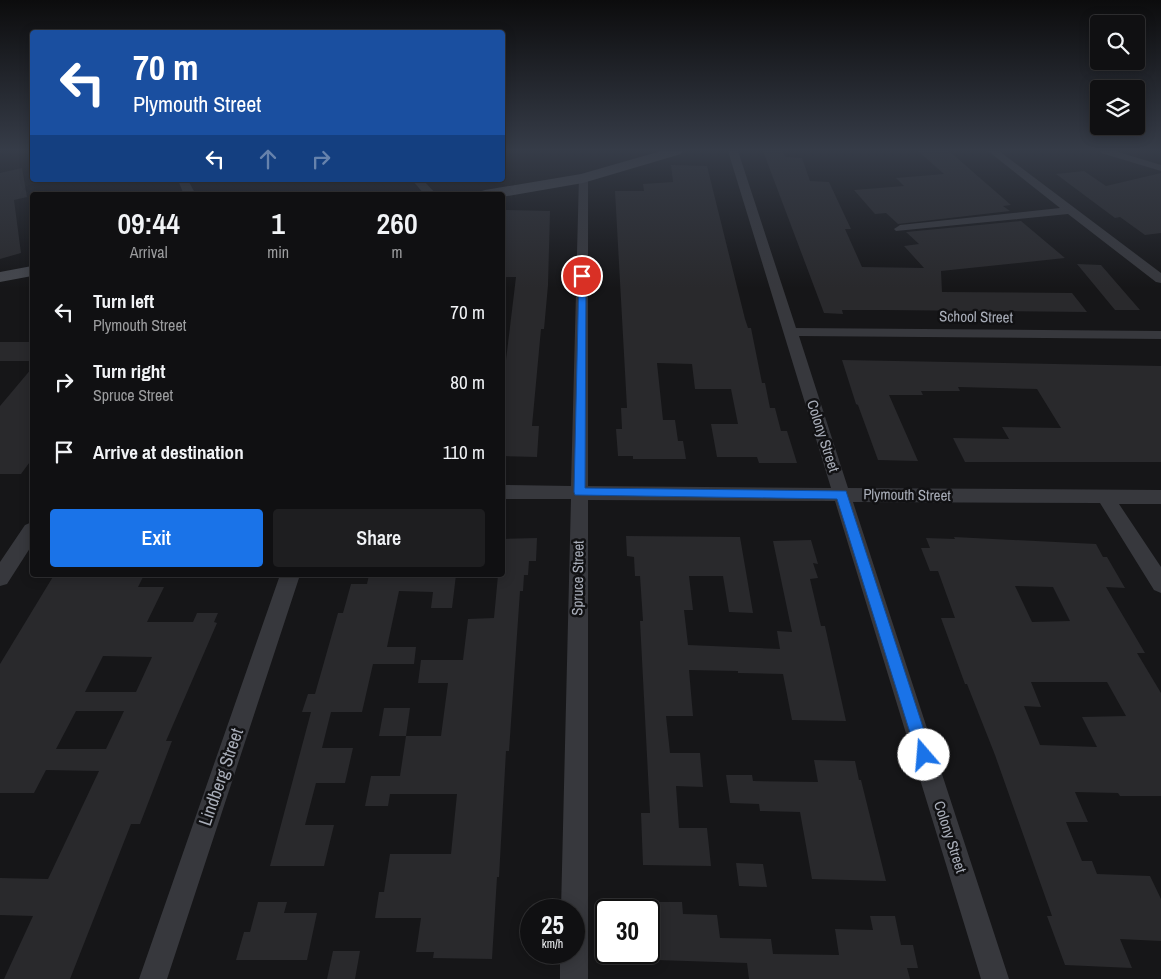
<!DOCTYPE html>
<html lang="en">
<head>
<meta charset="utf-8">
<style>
  :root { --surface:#101012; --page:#1e1e20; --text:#f1f3f6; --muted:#9c9d9f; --line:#303032; --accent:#1a73e8 }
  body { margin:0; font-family:"Archivo Narrow",sans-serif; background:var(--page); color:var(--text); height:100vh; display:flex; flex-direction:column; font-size:19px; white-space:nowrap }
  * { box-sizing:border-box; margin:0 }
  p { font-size:16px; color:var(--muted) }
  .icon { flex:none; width:28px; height:28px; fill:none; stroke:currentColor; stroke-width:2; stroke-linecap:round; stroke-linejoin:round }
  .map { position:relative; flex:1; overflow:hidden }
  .side { position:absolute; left:30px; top:192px; width:475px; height:385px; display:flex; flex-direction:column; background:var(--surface); border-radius:5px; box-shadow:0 2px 12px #0003,0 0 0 1px var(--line) }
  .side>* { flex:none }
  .top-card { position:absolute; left:30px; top:30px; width:475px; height:152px; border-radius:5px; box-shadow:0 2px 12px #0003,0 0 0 1px var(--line); background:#1a4fa0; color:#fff; overflow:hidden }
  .buttons { position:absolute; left:1090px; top:15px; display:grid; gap:10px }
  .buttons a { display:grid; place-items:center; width:55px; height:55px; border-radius:5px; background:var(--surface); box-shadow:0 2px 12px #0003,0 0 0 1px var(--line); font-size:25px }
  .speed { position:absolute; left:520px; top:899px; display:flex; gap:10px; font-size:25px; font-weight:700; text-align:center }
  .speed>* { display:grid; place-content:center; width:65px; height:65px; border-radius:50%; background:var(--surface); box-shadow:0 2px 12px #0003,0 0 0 1px var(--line); line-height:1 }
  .speed small { font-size:12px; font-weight:400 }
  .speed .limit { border:2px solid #111; border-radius:8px; background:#fff; color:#111 }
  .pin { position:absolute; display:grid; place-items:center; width:42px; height:42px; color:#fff; margin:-21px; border:2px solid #fff; border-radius:50%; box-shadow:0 1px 5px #0007 }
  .me { position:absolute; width:55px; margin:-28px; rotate:342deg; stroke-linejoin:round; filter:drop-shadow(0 0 4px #0008) }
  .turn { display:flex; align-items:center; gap:18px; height:105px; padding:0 20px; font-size:22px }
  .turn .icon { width:65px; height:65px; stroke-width:2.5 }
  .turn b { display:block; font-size:35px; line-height:42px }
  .lanes { display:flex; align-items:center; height:48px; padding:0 20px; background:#0003; justify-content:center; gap:25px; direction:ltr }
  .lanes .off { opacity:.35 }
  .eta { display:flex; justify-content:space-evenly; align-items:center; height:85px; text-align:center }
  .eta b { font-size:30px; font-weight:600; line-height:35px }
  .cta { display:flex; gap:10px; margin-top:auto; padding:10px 20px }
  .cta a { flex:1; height:58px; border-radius:5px; background:var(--accent); color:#fff; font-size:20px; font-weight:600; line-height:58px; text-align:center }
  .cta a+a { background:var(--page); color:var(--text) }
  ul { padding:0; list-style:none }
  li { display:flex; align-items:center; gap:15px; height:70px; padding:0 20px }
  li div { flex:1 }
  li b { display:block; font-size:19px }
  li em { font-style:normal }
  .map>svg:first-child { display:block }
</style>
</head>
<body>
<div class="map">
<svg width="1161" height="979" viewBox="0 0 1161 979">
  <rect width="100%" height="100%" fill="#161618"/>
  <path fill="#29292c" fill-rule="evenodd" d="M763,151h19l4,6 16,1 8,23 19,1 22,47h-6l17,38 62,1 -20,-22 15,-2 -13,-12 115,-11 44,37 -124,13 1,21 130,1 15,19 -205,-2h-40l1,4 -19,-1z
    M918,151h31l62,54 -8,1 7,5 -112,13 -12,-11 -11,1 -21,-24 50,-4 -8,-8 48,-4z
    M671,165l36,1 38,153 3,9h3l11,55h3l5,25h5l6,23h6l10,32h-38l-2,-6h-40l-6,-33h27l-7,-35h-36l-3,-25 -35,-1 6,57h12l3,21h5l3,18h-53v-3h-15l-2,-27h6l-1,-21h6l-12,-217h29l-1,-7 30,-2z
    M22,168l5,29 -13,3 7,53 -21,6v-86z
    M1084,171l22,15 55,-13v60l-16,2 -25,-18 -5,1 -59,-44z
    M505,210l45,1 -2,74 -4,44h-3l-9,97h7l-2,31 -35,-1v-63l14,-116h-14v-54z
    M1077,264l24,1 39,45h-25z
    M0,342h32v19h-32z
    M842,360l319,6v96h-196l-12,-24 56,1 -7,-12 59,1 -24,-39 -79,-2 2,4h-39l2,4h-34l29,66 -40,-1 -20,-55 -2,-1z
    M32,368v91l-11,15h-21v-68z
    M626,536l114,1 13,76 -24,-1 -6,-36h-34l4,34h-9l4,35 92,4 -3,-18 15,1 -19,-91 38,-1 7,24 -5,-1 5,15 -8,1 11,47h4l21,95 -54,-1 -9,-46 -45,-1v-2l-49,-1 4,46h-27l4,37h30l3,34 -27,-1 3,42h28l4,38 -68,-1 -2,-52h9l-10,-192h3l-3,-45h-5l-1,-19 -7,-1z
    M954,537l142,7 7,13h4l18,31 -19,-1 39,66h-8l24,40v103h-41l-2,-3 -43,-1 13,30h-22l16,39h10l5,13 53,2 11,23v42l-41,-2 12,29 -67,-3 -18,-49h5l-57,-161 -28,-71h-2l-24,-66h14l-17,-47h-8l-9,-23h9l-4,-10 29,1zM1015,586l38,1 17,34 -38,1zM1031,682h76l19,34 -44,1 15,30 -57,-2 -16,-39 17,1z
    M537,538l-1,23h-7l-1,14h-4l-1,16h-3l-11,160h-3l-7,126h-2l-5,82 -59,-1 1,-6h-18l5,-34h-46l4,-26h5l6,-38h61l6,-60h-67l-2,12h-23l6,-30h29l6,-40h35l7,-53h-30l3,-23h42l5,-41 26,-1 4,-43h4v-36z
    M54,575h90l-6,12h26l-17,35h46l4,-9h21l-4,9 3,1 -51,118h6l-32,83h-9l-61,155h-66l29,-63 -33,-1v-37l48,1 51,-108 -53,-1 -12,23h-34v-129zM103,656l49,1 -16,35h-51zM76,711h48l-18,38h-50z
    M369,575h87l-4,33h-21l2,-16 -34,-1 -12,56h29l-2,17h-41l-11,48h-31l-9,36h31l-8,35h-29l-11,42h29l-10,41h-54l41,-154h-9l6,-18h7l23,-81h5l8,-29h16z
    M384,708h26l-4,28h-27z
    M814,760l41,1 4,19h2l25,101 -74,-2 -12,-67 -40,-1 -1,-7 -29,-1 -4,-28h26l1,6 65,1z
    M736,863l27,1 4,23 -28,-1z
    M258,902h29l-3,11h33l-10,47h-71l8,-28h6z
    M654,902h28l1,12 34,1 3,23 51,1 2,15 66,1 -4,-26 38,1 -3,-14h25l6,29h12l5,23h-11l3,11h-161l-2,-16 -90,-3z
    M333,951h27l-5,28h-28z"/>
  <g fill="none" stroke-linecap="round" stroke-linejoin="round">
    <path fill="#37383d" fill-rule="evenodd" d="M728,151h10l58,177 365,3v8l-362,-3 49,152 313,2v14h-42l42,63v26l-7,-3 -54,-87 -247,-1 156,477h-28l-146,-478 -247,-1v479h-28v-27h14v-42h-13l10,-411h-69v-14l69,1 8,-310 4,-1 5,3v308l243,2z
      M988,151h11l162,122v10l-5,-1 -88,-68 -172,17 -2,-2 6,-4 160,-17z
      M1100,151h15l46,14v6l-60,-18z
      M178,180h10l8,15h-12z
      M412,180h11l14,15h-12z
      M32,522v23l-25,39 -7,2v-24l25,-37z
      M280,575h20l-133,404h-28z"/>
    <path fill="#45474d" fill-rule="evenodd" d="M661,151h22l-2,3 -98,29 -81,14v-2h-25l2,-3 6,-2 96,-16z
      M32,266v10l-32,6v-10z"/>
  </g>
  <linearGradient id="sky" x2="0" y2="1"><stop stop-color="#0c0c0d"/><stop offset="0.52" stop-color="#363c48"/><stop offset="1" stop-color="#363c48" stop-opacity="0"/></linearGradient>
  <rect width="1161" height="288" fill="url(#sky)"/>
  <path fill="#1a73e8" stroke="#114b97" d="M579,274l7,2 -1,212 261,3 86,264 -2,6 -6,2 -5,-2 -2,-6 -80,-256 -262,-4 -1,-3z"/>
  <g text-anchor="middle" stroke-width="5" stroke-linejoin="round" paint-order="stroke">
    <g font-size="15" fill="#a8adb8" stroke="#111113">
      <text transform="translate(976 317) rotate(1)" y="5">School Street</text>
      <text transform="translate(823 436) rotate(72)" y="5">Colony Street</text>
      <text transform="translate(907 495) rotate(1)" y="5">Plymouth Street</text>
      <text transform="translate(578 578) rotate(-89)" y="5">Spruce Street</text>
      <text transform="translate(950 837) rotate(72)" y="5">Colony Street</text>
    </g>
    <g font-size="18" fill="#a8adb8" stroke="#111113">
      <text transform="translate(221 777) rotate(-71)" y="6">Lindberg Street</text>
    </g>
  </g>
</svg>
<div class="buttons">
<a><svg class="icon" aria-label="search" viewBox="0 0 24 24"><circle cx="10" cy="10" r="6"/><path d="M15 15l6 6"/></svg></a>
<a><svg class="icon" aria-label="layers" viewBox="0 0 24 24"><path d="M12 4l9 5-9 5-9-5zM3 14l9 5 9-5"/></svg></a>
</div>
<div class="speed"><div>25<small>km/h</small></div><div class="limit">30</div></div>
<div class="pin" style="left:582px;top:276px;background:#d93025"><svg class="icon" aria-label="arrive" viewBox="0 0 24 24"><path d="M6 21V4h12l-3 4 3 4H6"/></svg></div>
<svg class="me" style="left:924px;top:755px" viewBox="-20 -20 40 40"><circle r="19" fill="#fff"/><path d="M0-13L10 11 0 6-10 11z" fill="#1a73e8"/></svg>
<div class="top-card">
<div class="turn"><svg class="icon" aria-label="left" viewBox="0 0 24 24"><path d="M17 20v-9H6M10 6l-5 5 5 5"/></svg><div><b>70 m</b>Plymouth Street</div></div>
<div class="lanes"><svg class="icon" aria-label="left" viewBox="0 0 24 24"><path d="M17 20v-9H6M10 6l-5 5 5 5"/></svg><svg class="icon off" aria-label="ahead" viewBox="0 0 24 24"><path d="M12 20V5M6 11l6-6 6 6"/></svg><svg class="icon off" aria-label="right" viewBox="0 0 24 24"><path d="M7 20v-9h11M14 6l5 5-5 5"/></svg></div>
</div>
<section class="side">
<div class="eta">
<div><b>09:44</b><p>Arrival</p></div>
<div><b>1</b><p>min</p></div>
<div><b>260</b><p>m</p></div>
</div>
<ul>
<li><svg class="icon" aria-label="left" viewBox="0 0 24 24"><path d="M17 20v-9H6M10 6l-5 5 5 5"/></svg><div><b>Turn left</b><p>Plymouth Street</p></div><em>70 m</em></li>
<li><svg class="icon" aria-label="right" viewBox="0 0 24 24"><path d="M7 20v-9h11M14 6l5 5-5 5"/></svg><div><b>Turn right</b><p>Spruce Street</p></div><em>80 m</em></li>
<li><svg class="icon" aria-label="arrive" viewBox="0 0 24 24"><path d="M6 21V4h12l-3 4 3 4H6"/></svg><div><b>Arrive at destination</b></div><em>110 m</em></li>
</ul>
<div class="cta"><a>Exit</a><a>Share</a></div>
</section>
</div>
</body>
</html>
